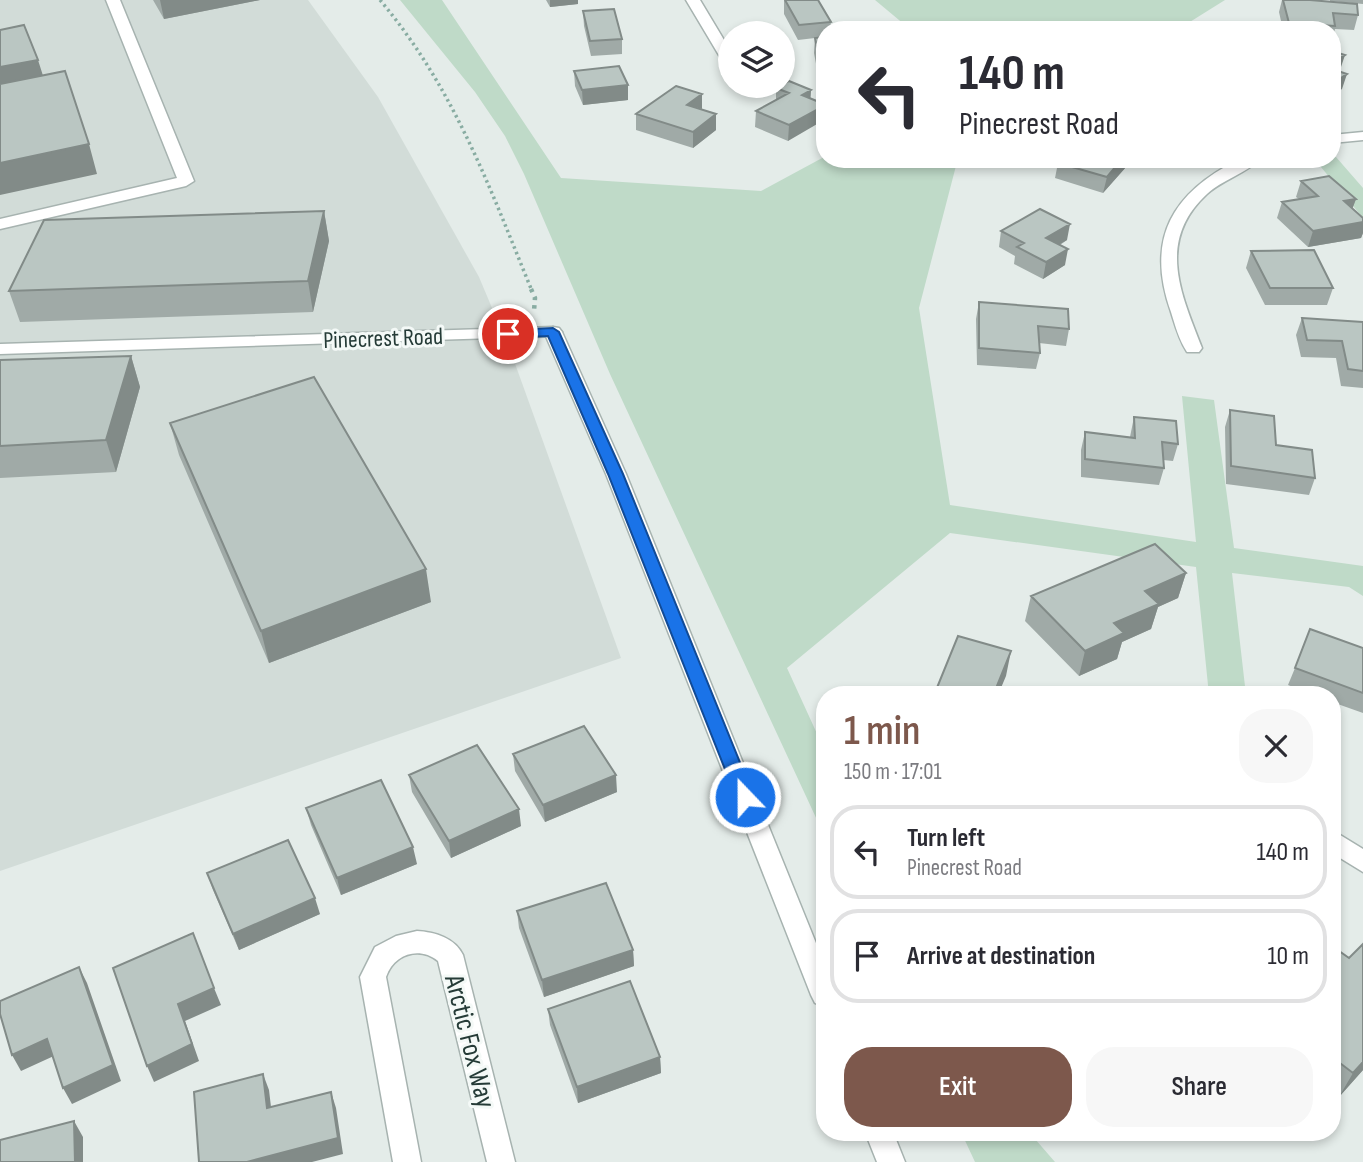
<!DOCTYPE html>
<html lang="en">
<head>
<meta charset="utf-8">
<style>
  :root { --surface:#fff; --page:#f7f7f7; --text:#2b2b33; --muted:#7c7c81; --line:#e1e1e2; --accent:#7d584c }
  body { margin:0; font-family:"Sofia Sans Condensed",sans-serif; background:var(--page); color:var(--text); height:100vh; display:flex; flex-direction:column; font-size:26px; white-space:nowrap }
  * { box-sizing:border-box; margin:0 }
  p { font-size:23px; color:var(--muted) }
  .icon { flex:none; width:38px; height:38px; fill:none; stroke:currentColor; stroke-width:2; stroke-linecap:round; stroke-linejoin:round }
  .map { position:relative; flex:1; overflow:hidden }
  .details { position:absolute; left:816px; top:686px; width:525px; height:455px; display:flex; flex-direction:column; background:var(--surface); border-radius:28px; box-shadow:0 4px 10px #0003 }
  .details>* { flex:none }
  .banner { position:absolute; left:816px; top:21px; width:525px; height:147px; border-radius:28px; box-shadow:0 4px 10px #0003; background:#fff; color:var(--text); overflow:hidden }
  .tools { position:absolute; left:718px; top:21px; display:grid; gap:14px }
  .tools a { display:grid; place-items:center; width:77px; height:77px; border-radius:50%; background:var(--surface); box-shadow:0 4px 10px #0003; font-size:35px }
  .pin { position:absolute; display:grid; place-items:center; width:60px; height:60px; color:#fff; margin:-30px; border:4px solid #fff; border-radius:50%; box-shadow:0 2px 7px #0007 }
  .me { position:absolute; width:77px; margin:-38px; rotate:338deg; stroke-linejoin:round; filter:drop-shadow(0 0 5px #0008) }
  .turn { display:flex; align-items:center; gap:24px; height:147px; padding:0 28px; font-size:32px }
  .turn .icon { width:91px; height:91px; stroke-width:2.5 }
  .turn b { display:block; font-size:49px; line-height:60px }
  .round { display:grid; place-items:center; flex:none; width:74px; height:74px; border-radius:28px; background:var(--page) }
  .summary { display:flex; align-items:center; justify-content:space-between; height:119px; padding:0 28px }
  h1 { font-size:42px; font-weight:600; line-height:52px; color:var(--accent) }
  .action { display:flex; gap:14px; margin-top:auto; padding:14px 28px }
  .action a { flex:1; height:80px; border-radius:28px; background:var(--accent); color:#fff; font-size:28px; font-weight:600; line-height:80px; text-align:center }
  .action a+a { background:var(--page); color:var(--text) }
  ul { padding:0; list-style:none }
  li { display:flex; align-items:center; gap:21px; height:94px; margin:0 14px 10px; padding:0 14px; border:4px solid var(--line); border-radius:28px }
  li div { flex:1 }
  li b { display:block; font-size:26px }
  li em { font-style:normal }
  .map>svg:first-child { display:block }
</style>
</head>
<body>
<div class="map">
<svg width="1363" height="1162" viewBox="0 0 1363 1162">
  <rect width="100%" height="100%" fill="#e4ece9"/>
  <path fill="#d2dcd8" d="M0,0h308l70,97 101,180 34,81 108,300 -621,213z"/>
  <path fill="#bfdac8" d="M400,0h42l119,178 200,13 63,-34v2h137l-4,3 -38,146 31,197 246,37 -14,-146 32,4 20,148 129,18v30l-14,-9 -117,-14 14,122h-37l-13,-128 -246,-34 -163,135 37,81v86l-214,-461 -86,-200 -19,-38 -30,-44z
    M875,0h350l-48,30h-266z
    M1336,157l27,31v30l-47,-57z
    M961,1132h68l26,30h-80z"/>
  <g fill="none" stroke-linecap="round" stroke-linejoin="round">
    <defs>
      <path id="lane" d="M106,0h14l74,181 -8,5 -186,43v-10l177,-41z
        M553,327l6,1 3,4 -3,4 -559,18v-10z"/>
      <path id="street" d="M686,0h14l30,50v16l-7,-4z
        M1363,132v8l-31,3v-8z
        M1240,159h20c-13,14 -38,21 -53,35 -51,47 -26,100 -5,154l-3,4h-12c-8,-12 -12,-27 -16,-40 -26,-73 1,-120 69,-153z
        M553,327l9,5 64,142 198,489v44l-9,-4 -4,-8 -205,-521 -62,-142z
        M1332,830l31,19v23l-31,-19z
        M417,931c18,1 38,7 46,24l52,207h-28l-49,-201c-19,-15 -44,-7 -52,16l35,185h-28l-33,-185 15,-30 21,-11z
        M865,1132h28l12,30h-28z"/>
    </defs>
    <use href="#lane" stroke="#a7b3b0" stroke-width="3"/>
    <use href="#street" stroke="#a7b3b0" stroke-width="3"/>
    <path stroke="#88aca2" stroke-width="3.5" stroke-dasharray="2.5 3.5" stroke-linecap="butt" d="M380,0c74,88 109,186 152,291"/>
    <path stroke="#88aca2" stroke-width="4.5" stroke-dasharray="3.5 5" stroke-linecap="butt" d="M531,289l4,9 -1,13"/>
    <use href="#lane" fill="#fff" fill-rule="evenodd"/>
    <use href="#street" fill="#fff" fill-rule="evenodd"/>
  </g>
  <path fill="#a0aaa7" d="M153,0h107l-96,19z
    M546,0h32v4l-28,3z
    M784,0l47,22 -1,8h-6v55h-4l-6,-32 1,-15 -17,2 -14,-26z
    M1282,0h28l48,15 -4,15 -19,-1 -3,10v-9h-49l-4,-18z
    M1330,0h33v4l-33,-3z
    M583,11l39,28v15l-31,2 -7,-30z
    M574,71l54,14v15l-45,5 -8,-19z
    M776,88l35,2 -1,8 -22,43 -33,-14 1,-16 20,-11z
    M636,114h80v16l-23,18 -57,-18z
    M1061,159h67l-2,8 -23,26 -48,-15 3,-15z
    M1301,181l55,18 -4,10 11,9v15l-2,5 -53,9 -31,-29 5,-16 17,-3 -3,-2z
    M324,211l5,30 -16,71 -293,10 -11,-31z
    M1001,231l66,9 -7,5 5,20 -22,14 -29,-15 1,-8 -16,-9z
    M1251,251l82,37 -6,17h-62l-19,-37z
    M979,302l90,27 -3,17 -27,-3 1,10 -4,16 -59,-4 -1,-46z
    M1302,318l61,4v66l-22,-2 -5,-28 -35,-1 -5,-22z
    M131,356l9,31 -24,85 -116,6v-118z
    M1230,410l85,68 -6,17 -83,-11 -1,-57z
    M1134,417l44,27 -5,17 -10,-1 1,8 -5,17 -78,-8v-27l4,-18 45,5z
    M170,423l261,179 -162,61 -90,-208z
    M1186,573l-8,25 -20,9 -7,22 -29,13 -5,17 -38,17 -54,-55 6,-25z
    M1363,648v65l-31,-11v-7h-19l-25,-10 7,-17z
    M513,754l104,38 -72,30 -30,-51z
    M409,775l112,51 -70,32 -39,-66z
    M306,808l111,56 -76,31 -30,-70z
    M207,873l113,41 -81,36 -26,-60z
    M517,911l116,39 1,16 -90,31 -25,-69z
    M1363,944v126l-24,27 -7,-6v-145l17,12z
    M548,1009l112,48 1,16 -83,30 -28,-78z"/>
  <path fill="#828b88" d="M160,0h100l-96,19z
    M550,0h28v4l-28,3z
    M1345,55l-5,15 -8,5v-12z
    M38,60l7,22 -45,9v-24z
    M1347,74l-5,15 -10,7 1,-13z
    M628,85v15l-45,5 -1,-15z
    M811,90l-1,16 -8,-11z
    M702,94v15l-15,-4z
    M824,106v14l-36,21 1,-16z
    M716,114v16l-23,18v-16z
    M89,144l8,30 -97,21v-32z
    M1122,159h6l-2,8 -23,26 4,-16z
    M1356,199l-6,16 -6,-14z
    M324,211l5,30 -16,71 -5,-31z
    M1363,222v11l-2,5 -53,9 5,-16z
    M1070,224l-3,16 -24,14 3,-16z
    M1068,249l-3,16 -22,14 3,-17z
    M131,356l9,31 -24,85 -10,-32z
    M426,569l5,33 -162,61 -8,-32z
    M1186,573l-8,25 -20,9 -7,22 -29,13 -5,17 -38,17 6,-25 60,-60z
    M1011,651l-5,25 -8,19 -1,-9z
    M616,775l1,17 -72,30 -2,-17z
    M519,809l2,17 -70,32 -2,-17z
    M413,847l4,17 -76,31 -4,-17z
    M315,898l5,16 -81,36 -6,-16z
    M633,950l1,16 -90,31 -2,-17z
    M79,967l8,16 34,98 -49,23 -9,-16z
    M214,988l7,17 -36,16 14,40 -45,21 -7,-16 31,-62z
    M47,1039l9,16 -35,16 -9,-16z
    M660,1057l1,16 -83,30 -1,-16z
    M1363,1062v8l-24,27 14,-24z
    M263,1074l6,16 4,34 -6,-16z
    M331,1092l5,16 7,46 -31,8h-65z
    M74,1121l9,16v25h-8z"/>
  <path fill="#bac6c2" stroke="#828b88" stroke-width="2" d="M785,0h33l13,22 -32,3z
    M1283,0h27l47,4 1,11 -25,-2 2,13 -46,-3z
    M614,9l8,30 -32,2 -7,-30z
    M24,25l14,35 -38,7v-37z
    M824,37v33h-3l-6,-32z
    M1332,51l13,4 -13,8z
    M619,66l9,19 -46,5 -8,-19z
    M1332,69l15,5 -14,9h-1z
    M65,71l24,73 -89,19v-79z
    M789,81l22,9 -9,5 22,9v2l-35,19 -33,-14 33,-18 -13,-5 6,-2v-1z
    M676,86l26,8 -15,11 29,9 -23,18 -57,-18z
    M1061,159h61l-15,18 -49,-14z
    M1329,176l27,23 -12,2 19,17v4l-50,9 -31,-29 36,-6 -17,-15z
    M1040,209l30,15 -24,14 22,11 -22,13 -29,-15 7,-4 -23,-12z
    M324,211l-16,70 -299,10 35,-71z
    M1314,250l19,38h-63l-19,-37z
    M979,302l89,7 1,20 -31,-3 2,27 -61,-5z
    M1302,318l61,4v49l-15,-2 -6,-28 -35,-1z
    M131,356l-25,84 -106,6v-86z
    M314,377l112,192 -165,62 -91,-208z
    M1230,410l44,6 2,29 36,5 3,28 -84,-12z
    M1134,417l42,4 2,23 -16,-2 2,26 -79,-9v-27l50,6z
    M1155,544l31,29 -41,18 14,13 -45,19 10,10 -39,18 -54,-55z
    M1310,629l53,19v45l-68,-25z
    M958,636l53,15 -14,35 28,9h-91z
    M584,726l32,49 -73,30 -30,-51z
    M477,745l42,64 -70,32 -40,-66z
    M381,780l32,67 -76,31 -31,-70z
    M288,840l27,58 -82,36 -26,-61z
    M606,883l27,67 -91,30 -25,-69z
    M193,933l21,55 -36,16 14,40 -45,22 -34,-98z
    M1363,944v118l-10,11 -21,-16v-111l17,12z
    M79,967l34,98 -50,23 -16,-49 -35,16 -12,-41v-13z
    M630,981l30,76 -83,30 -29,-78z
    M263,1074l4,34 64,-16 7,46 -91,24h-48l-5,-70z
    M74,1121l1,41h-75v-22z"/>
  <path fill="#1a73e8" stroke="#114b97" stroke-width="2" d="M553,328l6,4 64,142 131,323 -3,5 -6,2 -7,-2 -2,-5 -128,-323 -60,-138 -40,2 -7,-4 7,-4z"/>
  <g text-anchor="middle" stroke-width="6" stroke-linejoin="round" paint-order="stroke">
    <g font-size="24" fill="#253b37" stroke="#f4f9f7">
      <text transform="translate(383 338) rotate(-2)" y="8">Pinecrest Road</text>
    </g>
    <g font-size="28" fill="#253b37" stroke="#f4f9f7">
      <text transform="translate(471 1041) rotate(76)" y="10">Arctic Fox Way</text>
    </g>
  </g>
</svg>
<div class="tools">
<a><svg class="icon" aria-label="layers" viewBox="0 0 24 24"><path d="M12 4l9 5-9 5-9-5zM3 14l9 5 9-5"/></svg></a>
</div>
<div class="pin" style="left:508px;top:334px;background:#d93025"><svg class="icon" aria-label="arrive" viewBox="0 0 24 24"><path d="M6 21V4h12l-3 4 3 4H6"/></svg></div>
<svg class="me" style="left:745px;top:797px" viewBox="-20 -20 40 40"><circle r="17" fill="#1a73e8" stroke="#fff" stroke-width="3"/><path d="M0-11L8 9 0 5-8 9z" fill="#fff"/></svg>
<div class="banner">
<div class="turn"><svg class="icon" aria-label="left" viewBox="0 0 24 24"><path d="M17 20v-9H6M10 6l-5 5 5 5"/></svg><div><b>140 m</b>Pinecrest Road</div></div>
</div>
<section class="details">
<div class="summary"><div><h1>1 min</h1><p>150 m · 17:01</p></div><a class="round"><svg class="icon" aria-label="close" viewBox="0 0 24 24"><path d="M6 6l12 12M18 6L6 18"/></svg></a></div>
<ul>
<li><svg class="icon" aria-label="left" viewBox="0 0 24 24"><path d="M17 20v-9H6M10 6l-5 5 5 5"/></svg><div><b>Turn left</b><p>Pinecrest Road</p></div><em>140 m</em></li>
<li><svg class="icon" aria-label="arrive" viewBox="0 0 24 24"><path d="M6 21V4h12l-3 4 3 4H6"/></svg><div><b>Arrive at destination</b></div><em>10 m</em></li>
</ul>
<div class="action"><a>Exit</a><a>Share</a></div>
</section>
</div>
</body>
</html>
